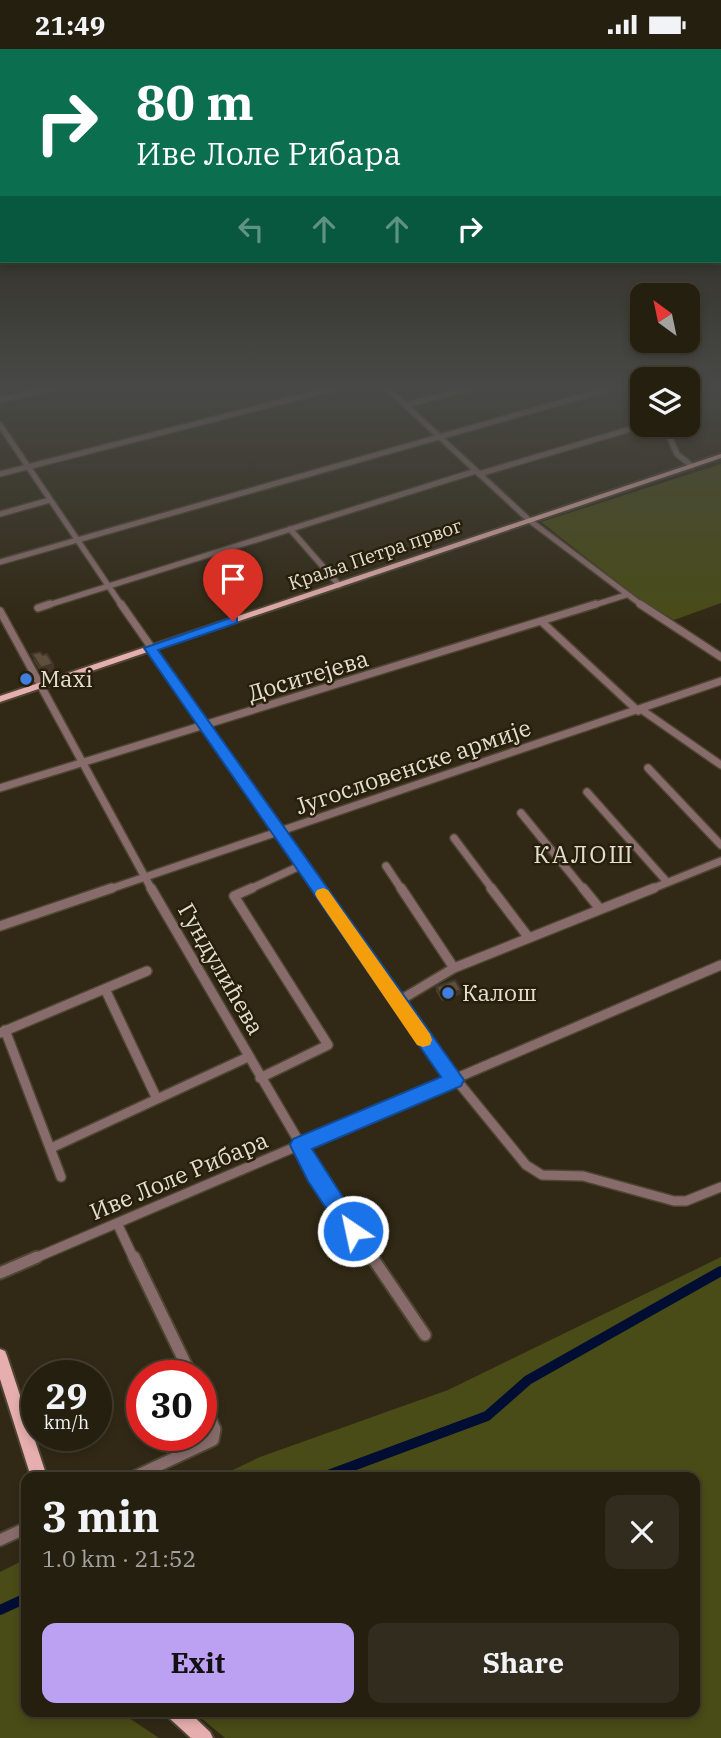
<!DOCTYPE html>
<html lang="en">
<head>
<meta charset="utf-8">
<style>
  :root { --surface:#251f10; --page:#312c1e; --text:#f1f3f6; --muted:#a3a29f; --line:#423d30; --accent:#bca0f2 }
  body { margin:0; font-family:"IBM Plex Serif",serif; background:var(--page); color:var(--text); height:100vh; display:flex; flex-direction:column; font-size:26px; white-space:nowrap }
  * { box-sizing:border-box; margin:0 }
  p { font-size:23px; color:var(--muted) }
  .icon { flex:none; width:38px; height:38px; fill:none; stroke:currentColor; stroke-width:2; stroke-linecap:round; stroke-linejoin:round }
  .map { position:relative; flex:1; overflow:hidden }
  .panel { position:absolute; left:21px; top:1423px; width:679px; height:245px; display:flex; flex-direction:column; background:var(--surface); border-radius:14px; box-shadow:0 4px 10px #0003,0 0 0 2px var(--line) }
  .panel>* { flex:none }
  .top-card { position:absolute; left:0px; top:0px; width:721px; height:214px; box-shadow:0 4px 10px #0003,0 0 0 2px var(--line); background:#0b6e4f; color:#fff; overflow:hidden }
  .needle { width:46px; rotate:327deg }
  .controls { position:absolute; left:630px; top:234px; display:grid; gap:14px }
  .controls a { display:grid; place-items:center; width:70px; height:70px; border-radius:14px; background:var(--surface); box-shadow:0 4px 10px #0003,0 0 0 2px var(--line); font-size:35px }
  .speed { position:absolute; left:21px; top:1311px; display:flex; gap:14px; font-size:35px; font-weight:700; text-align:center }
  .speed>* { display:grid; place-content:center; width:91px; height:91px; border-radius:50%; background:var(--surface); box-shadow:0 4px 10px #0003,0 0 0 2px var(--line); line-height:1 }
  .speed small { font-size:18px; font-weight:400 }
  .speed .limit { border:10px solid #d22; background:#fff; color:#111 }
  .pin { position:absolute; display:grid; place-items:center; width:60px; height:60px; color:#fff; margin:-72px -30px; border-radius:50% 50% 50% 0; rotate:-45deg; box-shadow:0 0 7px #0007 }
  .pin .icon { rotate:45deg }
  .me { position:absolute; width:77px; margin:-38px; rotate:326deg; stroke-linejoin:round; filter:drop-shadow(0 0 5px #0008) }
  .turn { display:flex; align-items:center; gap:24px; height:147px; padding:0 21px; font-size:32px }
  .turn .icon { width:91px; height:91px; stroke-width:2.5 }
  .turn b { display:block; font-size:49px; line-height:60px }
  .lanes { display:flex; align-items:center; height:66px; padding:0 21px; background:#0003; justify-content:center; gap:35px; direction:ltr }
  .lanes .off { opacity:.35 }
  .round { display:grid; place-items:center; flex:none; width:74px; height:74px; border-radius:14px; background:var(--page) }
  .summary { display:flex; align-items:center; justify-content:space-between; height:119px; padding:0 21px }
  h1 { font-size:42px; font-weight:800; line-height:52px }
  .button { display:flex; gap:14px; margin-top:auto; padding:14px 21px }
  .button a { flex:1; height:80px; border-radius:14px; background:var(--accent); color:#111; font-size:28px; font-weight:800; line-height:80px; text-align:center }
  .button a+a { background:var(--page); color:var(--text) }
  .status { display:flex; justify-content:space-between; align-items:center; height:49px; padding:0 35px; background:var(--surface); direction:ltr }
  .status svg { height:19px; fill:currentColor }
  .map>svg:first-child { display:block }
</style>
</head>
<body>
<div class="status"><b>21:49</b><svg viewBox="0 0 49 12"><path d="M0 12V9h3v3zM5 12V6h3v6zM10 12V3h3v9zM15 12V0h3v12zM26 1h20v11H26zM47 4h2v5h-2z"/></svg></div>
<div class="map">
<svg width="721" height="1689" viewBox="0 0 721 1689">
  <rect width="100%" height="100%" fill="#312915"/>
  <path fill="#494c16" d="M721,415v139l-47,17 -40,-25 -93,-73z
    M721,1208v481h-496l-31,-26 501,-1v-234h-477l42,-20 188,-67z
    M26,1510v152l94,1 39,26h-159v-166z"/>
  <g fill="none" stroke-linecap="round" stroke-linejoin="round">
    <path stroke="#010d33" stroke-width="10" d="M323,1428l164,-61 41,-36 193,-109
      M0,1561l26,-12"/>
    <defs>
      <path id="minor-far3" d="M386,338l143,133 114,86
        M0,351l56,-13
        M406,356l69,-18
        M0,376l122,181
        M664,376l13,29 15,12
        M0,425l339,-87
        M479,425l165,-49
        M0,465l50,-14
        M290,480l49,56
        M0,513l615,-175
        M45,557l431,-135
        M591,557l35,-11"/>
      <path id="minor-far2" d="M121,555l200,286
        M640,555l81,53
        M38,559l12,-4
        M0,562l152,279
        M542,573l96,89
        M642,661l79,55
        M648,719l73,77
        M0,739l596,-184
        M587,743l80,90
        M521,764l63,77
        M454,789l39,52
        M386,817l16,24
        M107,841l614,-209
        M248,841l54,-25
        M649,841l72,-29"/>
      <path id="minor-far1" d="M151,839l147,252 7,17 69,102
        M252,839l-18,8 94,149 -68,33
        M320,839l103,151 103,126 16,10 41,1 91,25h12l35,-14
        M401,839l53,80
        M491,839l38,50
        M583,839l17,21
        M0,877l112,-38
        M105,940l52,110
        M397,953l57,-34 200,-80
        M5,981l56,147
        M0,984l147,-62
        M51,1099l197,-91
        M117,1174l17,36
        M33,1210l688,-294"/>
      <path id="minor" d="M134,1208l57,118
        M372,1208l53,78
        M0,1224l37,-16
        M134,1428l79,-37 2,-11 -14,-30
        M0,1491l26,-12"/>
      <path id="major" d="M721,405v4l-721,244v-6z
        M0,1300l5,2 2,5 40,121h-16l-31,-98z
        M165,1662h23l22,21 3,6h-22l-23,-21z"/>
    </defs>
    <use href="#minor-far3" stroke="#4e4633" stroke-width="8"/>
    <use href="#minor-far2" stroke="#4e4633" stroke-width="10"/>
    <use href="#minor-far1" stroke="#4e4633" stroke-width="12"/>
    <use href="#minor" stroke="#4e4633" stroke-width="15"/>
    <use href="#major" stroke="#4e4633" stroke-width="4"/>
    <use href="#minor-far3" stroke="#886c6c" stroke-width="5"/>
    <use href="#minor-far2" stroke="#886c6c" stroke-width="7"/>
    <use href="#minor-far1" stroke="#886c6c" stroke-width="9"/>
    <use href="#minor" stroke="#886c6c" stroke-width="11"/>
    <use href="#major" fill="#e6aeae" fill-rule="evenodd"/>
  </g>
  <path fill="#514334" d="M32,605l11,1 10,9 2,6 -12,5 -9,-14z
    M436,938l25,3v4l-19,7 -6,-10z"/>
  <path fill="#42372a" d="M53,615l2,6 -12,5 -2,-7z
    M461,941v4l-19,7v-4z"/>
  <path fill="#5e4e3c" stroke="#42372a" stroke-width="2" d="M40,603l3,3 4,-1 6,10 -12,4 -9,-14z
    M455,931l6,10 -19,7 -6,-10z"/>
  <linearGradient id="sky" x2="0" y2="1"><stop stop-color="#1b170c"/><stop offset="0.59" stop-color="#484946"/><stop offset="1" stop-color="#484946" stop-opacity="0"/></linearGradient>
  <rect width="721" height="574" fill="url(#sky)"/>
  <path fill="#1a73e8" stroke="#114b97" stroke-width="2" d="M233,568l4,1v5l-79,27 306,430 -3,6 -149,63 48,75 3,7 -3,7 -7,3 -7,-3 -38,-57 -18,-36 3,-6 148,-62 -297,-429z"/>
  <path fill="#f59e0b" d="M323,839l5,2 102,144 2,6 -2,5 -7,2 -6,-2 -100,-147 -2,-4 2,-4z"/>
  <g fill="#3f7fe0" stroke="#281f0b" stroke-width="2.5">
    <circle cx="26" cy="630" r="7"/>
    <circle cx="448" cy="944" r="7"/>
  </g>
  <g text-anchor="middle" stroke-width="5" stroke-linejoin="round" paint-order="stroke">
    <g font-size="19" fill="#e4ded2" stroke="#281f0b">
      <text transform="translate(375 505) rotate(-19)" y="7">Краља Петра првог</text>
    </g>
    <g font-size="23" fill="#e4ded2" stroke="#281f0b">
      <text transform="translate(308 627) rotate(-17)" y="8">Доситејева</text>
      <text transform="translate(413 718) rotate(-19)" y="8">Југословенске армије</text>
      <text transform="translate(221 920) rotate(60)" y="8">Гундулићева</text>
      <text transform="translate(179 1127) rotate(-23)" y="8">Иве Лоле Рибара</text>
    </g>
    <g font-size="23" fill="#e4ded2" stroke="#281f0b" text-anchor="start">
      <text x="40" y="638">Maxi</text>
      <text x="462" y="952">Калош</text>
    </g>
    <g font-size="24" letter-spacing="2" fill="#e4ded2" stroke="#281f0b">
      <text x="584" y="814">КАЛОШ</text>
    </g>
  </g>
</svg>
<div class="controls">
<a><svg class="needle" viewBox="-14 -14 28 28"><path d="M0-13l5 13h-10z" fill="#e53935"/><path d="M0 13l5-13h-10z" fill="#a3a29f"/></svg></a>
<a><svg class="icon" aria-label="layers" viewBox="0 0 24 24"><path d="M12 4l9 5-9 5-9-5zM3 14l9 5 9-5"/></svg></a>
</div>
<div class="speed"><div>29<small>km/h</small></div><div class="limit">30</div></div>
<div class="pin" style="left:233px;top:572px;background:#d93025"><svg class="icon" aria-label="arrive" viewBox="0 0 24 24"><path d="M6 21V4h12l-3 4 3 4H6"/></svg></div>
<svg class="me" style="left:353px;top:1182px" viewBox="-20 -20 40 40"><circle r="17" fill="#1a73e8" stroke="#fff" stroke-width="3"/><path d="M0-11L8 9 0 5-8 9z" fill="#fff"/></svg>
<div class="top-card">
<div class="turn"><svg class="icon" aria-label="right" viewBox="0 0 24 24"><path d="M7 20v-9h11M14 6l5 5-5 5"/></svg><div><b>80 m</b>Иве Лоле Рибара</div></div>
<div class="lanes"><svg class="icon off" aria-label="left" viewBox="0 0 24 24"><path d="M17 20v-9H6M10 6l-5 5 5 5"/></svg><svg class="icon off" aria-label="ahead" viewBox="0 0 24 24"><path d="M12 20V5M6 11l6-6 6 6"/></svg><svg class="icon off" aria-label="ahead" viewBox="0 0 24 24"><path d="M12 20V5M6 11l6-6 6 6"/></svg><svg class="icon" aria-label="right" viewBox="0 0 24 24"><path d="M7 20v-9h11M14 6l5 5-5 5"/></svg></div>
</div>
<section class="panel">
<div class="summary"><div><h1>3 min</h1><p>1.0 km · 21:52</p></div><a class="round"><svg class="icon" aria-label="close" viewBox="0 0 24 24"><path d="M6 6l12 12M18 6L6 18"/></svg></a></div>
<div class="button"><a>Exit</a><a>Share</a></div>
</section>
</div>
</body>
</html>
